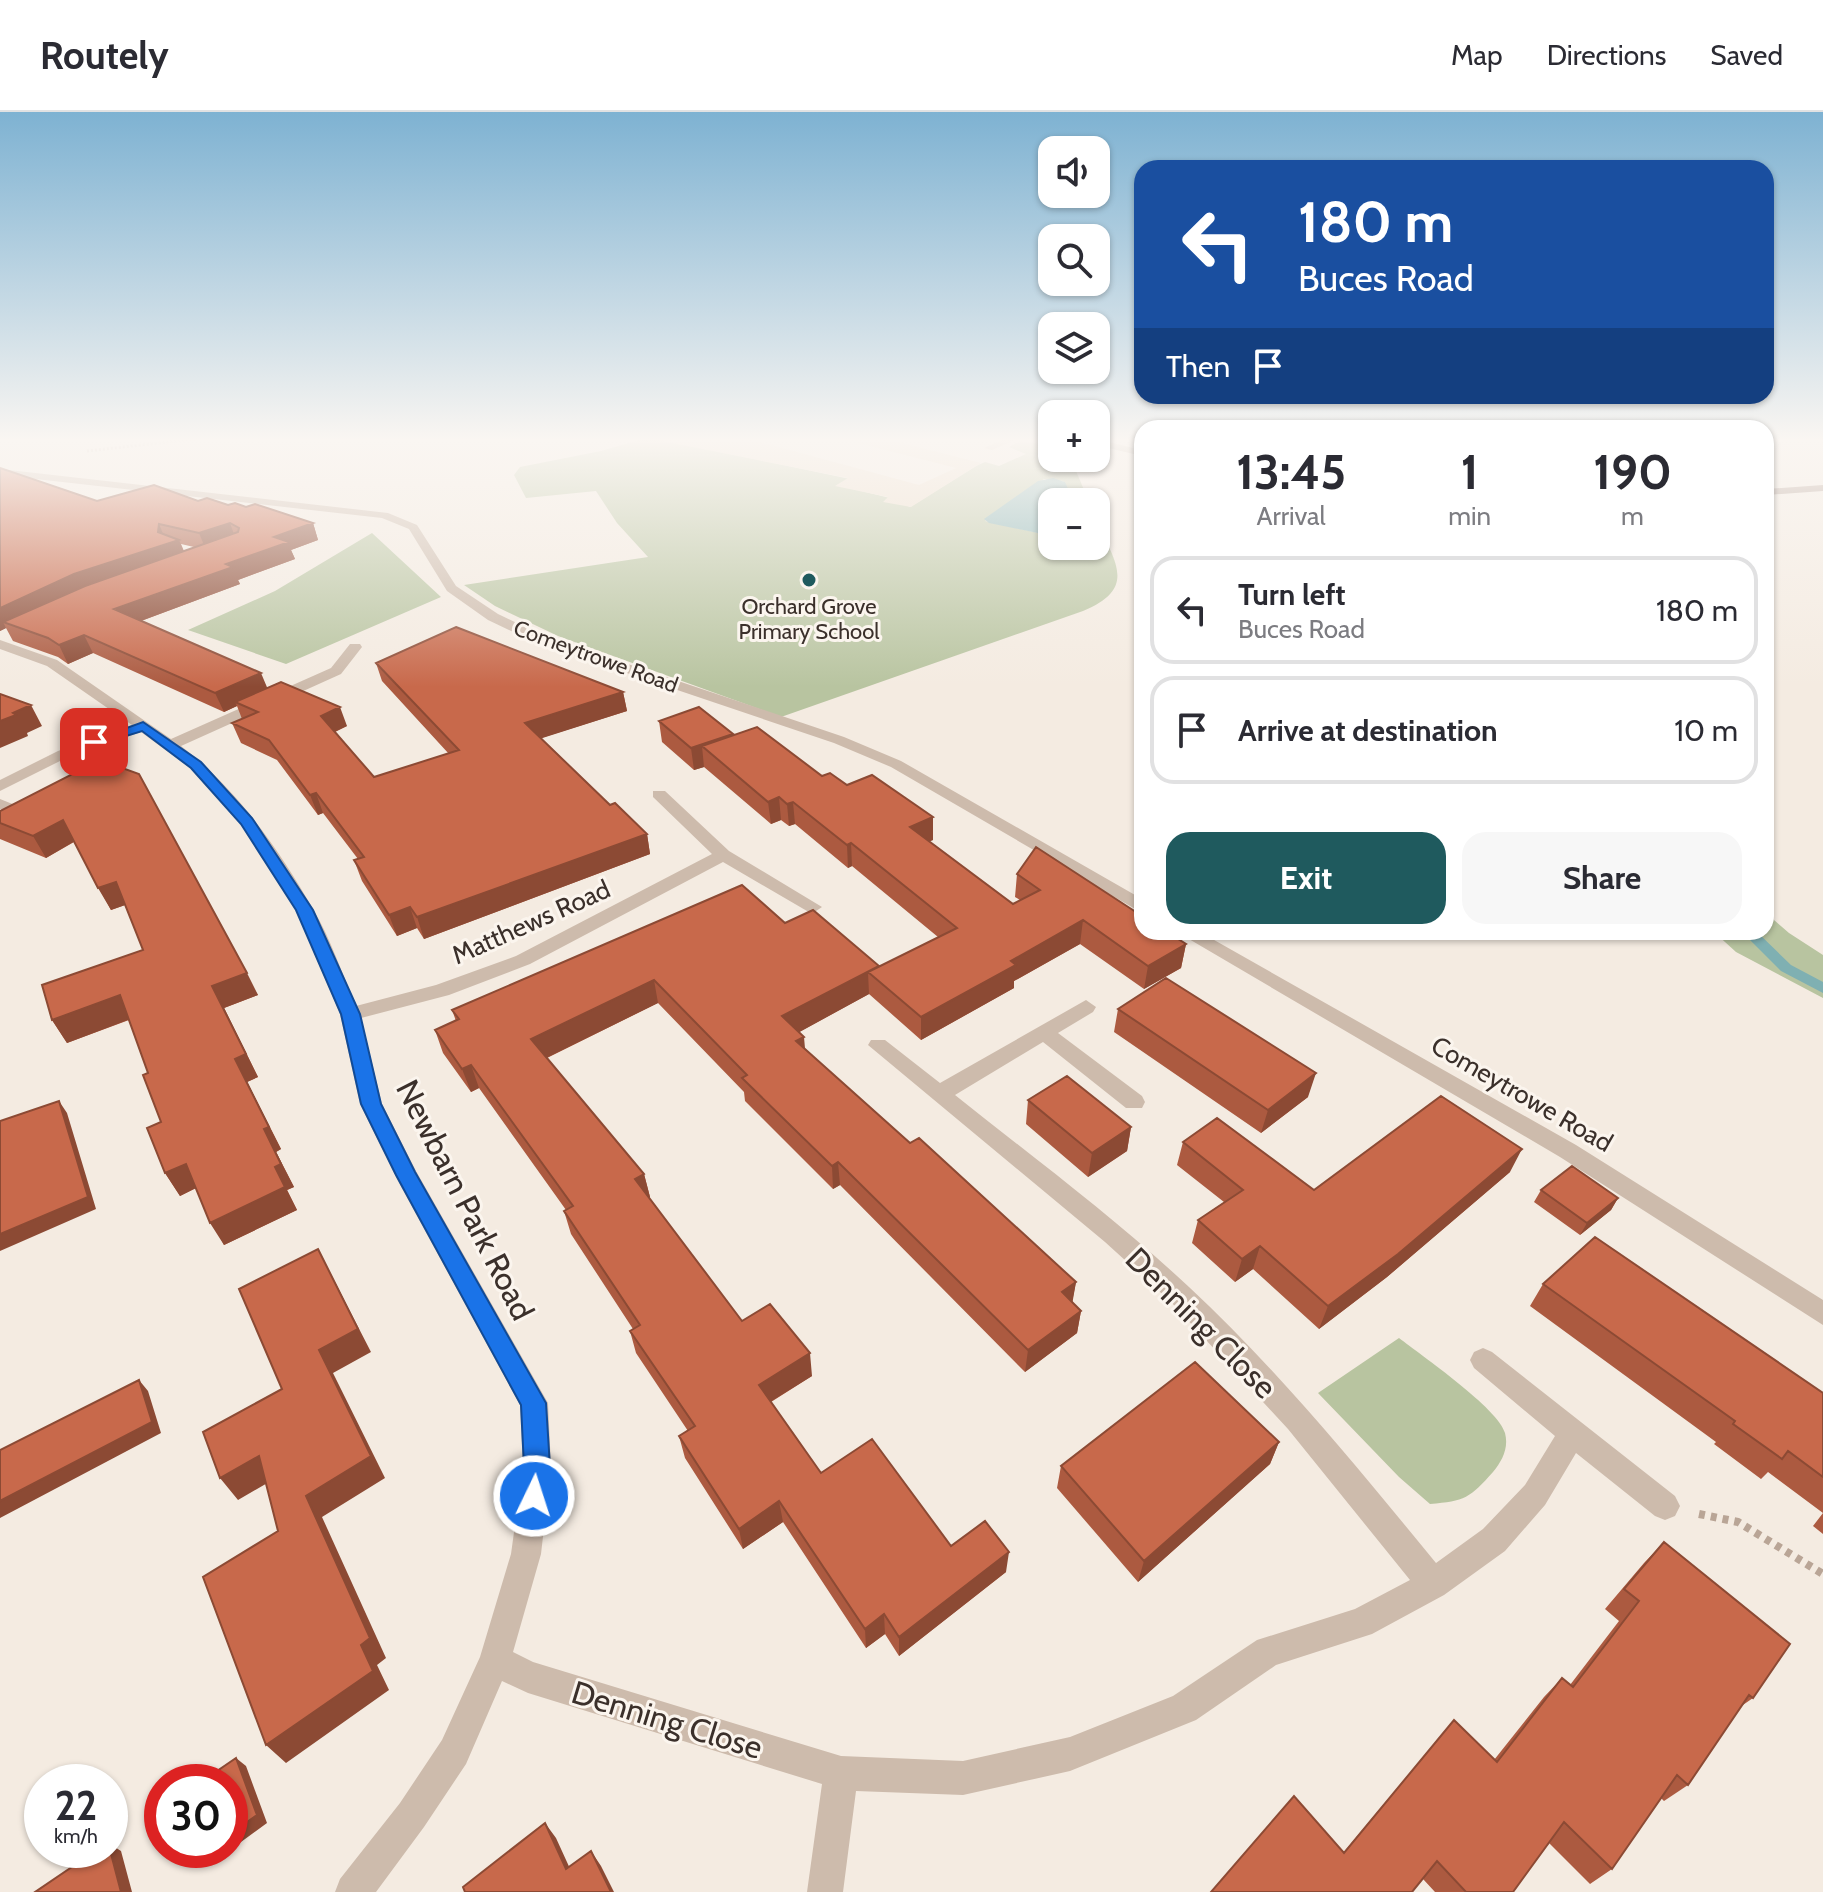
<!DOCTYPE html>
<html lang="en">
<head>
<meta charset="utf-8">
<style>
  :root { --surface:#fff; --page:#f7f7f7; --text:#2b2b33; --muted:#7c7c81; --line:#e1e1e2; --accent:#1f5a5e }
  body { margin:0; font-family:Cabin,sans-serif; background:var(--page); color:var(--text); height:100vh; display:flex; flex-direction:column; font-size:30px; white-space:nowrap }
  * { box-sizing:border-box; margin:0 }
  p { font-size:26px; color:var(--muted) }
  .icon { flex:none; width:44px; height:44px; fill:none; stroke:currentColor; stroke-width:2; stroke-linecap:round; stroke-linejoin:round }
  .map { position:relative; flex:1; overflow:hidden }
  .side { position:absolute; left:1134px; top:308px; width:640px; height:520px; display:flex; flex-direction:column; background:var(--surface); border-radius:24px; box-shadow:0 2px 6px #0004 }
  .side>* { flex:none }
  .guide { position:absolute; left:1134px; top:48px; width:640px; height:244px; border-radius:24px; box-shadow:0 2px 6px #0004; background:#1a4fa0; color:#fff; overflow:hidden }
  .controls { position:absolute; left:1038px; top:24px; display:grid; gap:16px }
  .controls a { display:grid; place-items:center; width:72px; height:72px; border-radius:16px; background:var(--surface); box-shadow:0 2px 6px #0004; font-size:40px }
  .speed { position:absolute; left:24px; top:1652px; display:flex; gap:16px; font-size:40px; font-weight:700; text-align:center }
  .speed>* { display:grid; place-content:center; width:104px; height:104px; border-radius:50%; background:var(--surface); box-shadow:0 2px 6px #0004; line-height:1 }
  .speed small { font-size:20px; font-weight:400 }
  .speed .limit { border:12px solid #d22; background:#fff; color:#111 }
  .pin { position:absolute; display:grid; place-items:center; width:68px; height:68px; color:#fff; margin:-34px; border-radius:16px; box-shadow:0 4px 12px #0006 }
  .me { position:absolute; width:88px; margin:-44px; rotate:4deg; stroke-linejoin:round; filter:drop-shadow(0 0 6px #0008) }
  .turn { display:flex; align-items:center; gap:28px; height:168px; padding:0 32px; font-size:36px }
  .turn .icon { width:104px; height:104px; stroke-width:2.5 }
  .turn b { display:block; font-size:56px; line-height:68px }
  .then { display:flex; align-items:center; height:76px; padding:0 32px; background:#0003; gap:16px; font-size:30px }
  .eta { display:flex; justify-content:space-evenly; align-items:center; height:136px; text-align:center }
  .eta b { font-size:48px; font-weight:700; line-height:56px }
  .button { display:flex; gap:16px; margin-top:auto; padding:16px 32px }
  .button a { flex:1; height:92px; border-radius:24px; background:var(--accent); color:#fff; font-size:32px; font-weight:700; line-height:92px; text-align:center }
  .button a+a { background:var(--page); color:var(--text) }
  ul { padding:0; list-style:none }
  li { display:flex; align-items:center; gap:24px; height:108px; margin:0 16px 12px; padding:0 16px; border:4px solid var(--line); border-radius:24px }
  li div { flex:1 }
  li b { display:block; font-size:30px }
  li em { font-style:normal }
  header { display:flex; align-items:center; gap:48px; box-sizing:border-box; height:112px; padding:0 40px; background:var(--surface); border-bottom:2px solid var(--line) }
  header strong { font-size:38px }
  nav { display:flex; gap:44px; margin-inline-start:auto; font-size:28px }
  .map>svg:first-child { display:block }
</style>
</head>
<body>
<header>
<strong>Routely</strong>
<nav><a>Map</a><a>Directions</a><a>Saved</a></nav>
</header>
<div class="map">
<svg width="1823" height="1780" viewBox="0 0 1823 1780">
  <rect width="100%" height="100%" fill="#f4ebe1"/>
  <path fill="#b8c4a0" d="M646,326h16l-3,1 191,40 -13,6 53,13 20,9 66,-41 9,-4 14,4 27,-12 -17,-7 11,-6 32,5v12h37l-15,8 15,36h-15l-11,-21 -19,-2 -59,42 67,15v10h44v-27c18,42 43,69 -13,92l-302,106 -223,-81 -63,-30 -31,-21 184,-28 -31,-34 -21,-32 -70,7 -12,-23 6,-8 81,-16z
    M372,421l69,64 -155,67 -98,-34 87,-39z
    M1766,801l23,20 34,22v43l-87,-46 -22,-20h52z
    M1399,1226c22,17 100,71 106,95 4,15 -3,28 -12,39 -23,26 -28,29 -63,32l-31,-27 -81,-84z"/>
  <path fill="#ecdcc8" d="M662,326h50l18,5 15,-5 174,47 37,-17 -117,-30h43l99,25 -70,44 -28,-5 5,-5 -53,-11 13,-8 -191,-38z"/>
  <path fill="#7fb0b2" d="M1053,366l12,4 9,20h-22v34l-63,-13 -5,-4 54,-38z"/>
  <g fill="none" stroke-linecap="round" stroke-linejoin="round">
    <path fill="#7fb0b2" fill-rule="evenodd" d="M1742,820h15l34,33 32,17v11l-42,-22z"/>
    <path stroke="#b9a596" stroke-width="3" stroke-dasharray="2 2" stroke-linecap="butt" d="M87,339l116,-13"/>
    <path stroke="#b9a596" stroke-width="8" stroke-dasharray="6 6" stroke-linecap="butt" d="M1699,1402l39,8 85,52"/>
    <path fill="#cdbbac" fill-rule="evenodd" d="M1006,326h13l-27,12 -8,-2z"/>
    <path fill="#cdbbac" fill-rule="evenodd" d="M0,357l388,44 29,12 39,61 42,28 44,21 302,102 57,24 241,138v14l-251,-146 -57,-24 -302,-102 -44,-21 -41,-29 -38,-62 -27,-11 -382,-43z
      M0,528l57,20 114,79 160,-71 19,-24h10l2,3 -21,27 -160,72c55,42 98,103 132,163 18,30 29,65 43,97l80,-21 80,-29 196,-102 -59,-57v-6h12l64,60 93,56 -9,6 -6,-2 -84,-49 -193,102 -81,31 -88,23 21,86 34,67 132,232 3,64 -10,87 -28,98 20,10 308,94 122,5 107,-24 103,-41 84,-56 98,-31 55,-29 -122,-151 -117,-127 -66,-60 -237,-197 3,-5h14l55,43 146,-83 10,7 -3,5 -35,21 84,63 3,6 -3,6h-16l-83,-66 -88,53c79,63 160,123 234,192 90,84 169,181 247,276l47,-34 42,-44 30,-49 -81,-68 -4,-8 4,-8 9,-4 9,4 183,144 5,10 -5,10 -10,4 -10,-4 -79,-63 -31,52 -40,46 -61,44 -72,39 -96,31 -80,55 -126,51 -107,24 -107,-4 -13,101h-36l15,-108 -294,-91 -26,-12 -36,83 -42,63 -48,65h-41l5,-13 60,-76 42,-63 38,-83 31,-103 12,-87 -3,-62 -122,-224 -38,-77 -20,-90 -44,-104 -55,-86 -51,-56 -49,-36 -73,25 -68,34v-11l58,-29 74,-26 -85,-59 -47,-17z
      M0,687l25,10 -8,5 -17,-5z
      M1177,820h23l376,213 247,155v25l-263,-168z"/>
    <path fill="#a18a7d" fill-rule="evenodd" d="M1096,327l46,11v6l-46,-11z
      M1823,373v6l-57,4v-6z"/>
  </g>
  <path fill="#ac5a40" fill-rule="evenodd" d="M0,356l97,33h101l48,6 67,16 5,17 -27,10 4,9 -57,21 2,4 -99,37 126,67 80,38 -12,6 39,45 75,-23 -67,-73 -6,-18 247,29 4,19 -86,27 69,67 37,29 3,20 -226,85 -7,-11 -20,8 -35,-55 -8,-21 4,-1 -35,-46 -5,2 -41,-55 -36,-17 -9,-20 10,-4 -5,-13 -13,6 -131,-59 -25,11 -10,-7 -45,-16 -7,-13 -6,3zM181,432l13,3 -10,4z
    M659,609l74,13v1l89,41 25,9 86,55 -4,1 84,63 7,-4 -5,-3 2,-23 169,70 -5,24 -37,21 -64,-45 -66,37v7l-93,52 -52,-46 -70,38 6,18 105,93 166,139 -4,20 9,9 -4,22 -52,39 -185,-187 -7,4 -88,-88 -1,-9 -86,-89 -111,55 97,116 6,23 -1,1 93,123 70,55 -41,26 50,71 130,73 55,26 -107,84 -14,-22 -19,14 -83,-126 -40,27 -58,-91 -6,-22 9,-5 -52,-78 -6,-22 3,-2 -62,-95 -7,-23 2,-1 -87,-122 -8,4 -28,-39 -8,-23 21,-9 -4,-11 333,-87 94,44 59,-30 -86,-71 -4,2 -53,-44 -6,2 -8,-6 -10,4 -67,-57 -10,3 -32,-28z
    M100,648l158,235 -34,13 34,69 -11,5 34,67 -5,3 18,35 -7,3 10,20 -73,35 -28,-57 -16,8 -15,-23 -4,-51 -13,-49 -19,-53 -62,23 -15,-23 91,-70 -18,-45 -14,5 -37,-68 -28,16 -46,-19v-28z
    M1118,897l190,88 -47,36 -147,-101z
    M1028,988l103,27 -4,24 -39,26 -62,-53z
    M1183,1030l131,48 196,-18 -123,105 -68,52 -66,-60 -18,13 -43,-39 6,-23 26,-18 -47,-37z
    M1541,1078l77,8 -7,12 -31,25 -46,-33z
    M1543,1172l280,109v120l-55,-41 -7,7 -47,-35 2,-2 -186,-136z
    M1279,1330l-9,22 -132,118 -81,-94 4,-22z
    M1823,1401v21l-10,-8z
    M1664,1430l89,156 -13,9 -52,78 -24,16 -3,-3 -49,71 -22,15 -41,-41 -36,49h-78l-12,-13 -79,-27 110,-132 40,40 50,-63 18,-19 8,7 49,-64 -14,-12 39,-46z"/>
  <path fill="#8c4a34" d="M230,411l6,17 -30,10 -7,-17z
    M313,411l5,17 -27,10 4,9 -57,21 2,4 -118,44 -8,-19 112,-45 48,-27z
    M159,412l7,17 13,-1 7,17 -183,65 3,6 -6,3v-23l158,-76z
    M84,523l9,18 -25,11 -9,-19z
    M261,561l8,19 -34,10 2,4 -13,6 -9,-19z
    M623,580l4,19 -97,31 -5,-19z
    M31,593l11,21 -15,7 1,3 -28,12v-27l13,-8z
    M340,595l7,19 -19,9 -7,-19z
    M733,622l2,21 -33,-9 2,21 -10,3 -3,-22z
    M316,681l7,20 -5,2 -8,-20z
    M779,685l2,23 -10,4 -3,-22z
    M793,690l2,22 -6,2 -2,-22z
    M933,705v23l-23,10v-23z
    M63,708l12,21 -29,17 -13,-22z
    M647,722l3,20 -226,85 -7,-22z
    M851,731l1,23 -4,2 -1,-23z
    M116,770l12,22 -17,6 -13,-22z
    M410,795l7,21 -20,8 -8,-21z
    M1083,808l-3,24 -66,37v7l-93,52v-23l90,-56z
    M1186,832l-5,24 -37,21 4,-23z
    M868,860l1,22 -84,46 -3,-24z
    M247,861l11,22 -34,13 34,69 -11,5 34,67 -5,3 18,35 -7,3 10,20 -73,35 -14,-22 65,-56 -11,-38 -29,-70 -23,-73z
    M654,868l4,23 -120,59 -7,-23z
    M120,883l13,23 -66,25 -15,-23z
    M804,925l2,23 -10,-19z
    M471,953l8,23 -8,4 -9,-23z
    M1316,961l-8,24 -47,36 7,-23z
    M59,989l8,12 29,96 -96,42v-17z
    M1131,1015l-4,24 -39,26 4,-24z
    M1522,1037l-12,23 -123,105 -68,52 9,-23z
    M838,1050l2,23 -7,4 -1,-23z
    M186,1052l14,22 -20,10 -15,-23z
    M644,1062l6,23 -10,5 -5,-23z
    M1618,1086l-7,12 -31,25 7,-12z
    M1260,1134l-7,23 -18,13 7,-23z
    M318,1137l53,103 -38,21 52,105 -63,39 64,141 -9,7 12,25 -103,73 -20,-18 95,-100 -55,-149 13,-146z
    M1076,1170l-4,23 -10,-13z
    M1081,1199l-4,22 -52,39 3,-22z
    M810,1241l2,23 -50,31 -3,-22z
    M139,1268l9,11 13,42 -161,85v-17z
    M1279,1330l-9,22 -132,118 6,-21z
    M259,1344l17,22 -38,22 -18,-22z
    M779,1389l4,21 -40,27 -4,-20z
    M1009,1440l-3,20 -107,84v-19z
    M884,1502l1,20 -19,14 -1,-19z
    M236,1646l10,8 21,57 -37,27z
    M545,1711l11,15 21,46 -11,-15z
    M110,1732l11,7 11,41h-11l-11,-42z
    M591,1739l10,15 13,26h-3z"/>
  <path fill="#c8694b" stroke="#8c4a34" stroke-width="2" d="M0,356l97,33 57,-16 44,16 9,-3 21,7 7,-2 11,4 9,-3 58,19 -39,14 15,5 -63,22 7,3 -119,42 147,64 -46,20 -131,-58 -25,10 -11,-7 -45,-16 82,-36 153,-54 1,-4 -9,-5 -31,10 -40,-9 -1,8 21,8 -105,34 -74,34z
    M456,515l167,65 -98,31 85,82 5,-2 32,31 -230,83 -7,-10 -21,8 -35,-55 10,-3 -48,-64 -6,2 -41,-55 -37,-17 26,-11 -23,-10 46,-20 59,25 -19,9 53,61 85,-27 -83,-87z
    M0,582l31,11 -18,8 3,2 -16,6z
    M699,595l34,27 -42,14 -32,-27z
    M757,615l65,49 8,-3 17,12 25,-10 61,42 -23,10 103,77 27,-14 -23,-16 19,-27 106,69v16h25l19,12 -38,22 -65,-46 -72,41 5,4 -95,52 -53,-45 89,-44 -106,-85 -4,2 -54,-43 -6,2 -8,-7 -11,5 -66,-56z
    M100,648l39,14 108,199 -35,13 34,68 -11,5 34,68 -5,2 17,35 -6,3 10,20 -75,36 -24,-59 -21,9 -18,-45 14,-6 -18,-47 5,-2 -28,-78 -68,25 -10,-35 101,-35 -27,-68 -18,6 -35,-68 -30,16 -33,-13v-12z
    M742,773l43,38 28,-13 66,56 -97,50 22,21 -8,4 114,102 9,-5 157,144 -14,10 19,19 -53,39 -190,-188 -6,4 -90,-88 5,-3 -93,-95 -123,59 113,135 -9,5 107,142 28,-17 40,49 -51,32 62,88 51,-34 79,107 34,-25 24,31 -110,85 -15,-23 -19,15 -86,-128 -40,28 -60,-93 16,-10 -65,-95 10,-6 -76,-114 9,-5 -102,-141 -9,4 -27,-39 24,-11 -7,-9z
    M1166,866l150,95 -48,37 -150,-101z
    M1067,964l64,51 -39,26 -64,-53z
    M1441,984l81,53 -124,105 -70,52 -68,-60 -18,13 -44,-39 45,-30 -60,-48 34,-24 97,72z
    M59,989l29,96 -88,37v-113z
    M1572,1054l46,32 -31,25 -46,-33z
    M1595,1125l228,156v84l-35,-26 -6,8 -49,-35 2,-3 -192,-137z
    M318,1137l40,80 -39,21 52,106 -65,40 64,142 -9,7 12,26 -107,74 -63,-168 75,-46 -19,-75 -39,22 -17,-46 79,-43 -43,-100z
    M1195,1250l84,80 -135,119 -83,-95z
    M139,1268l13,42 -152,79v-51z
    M1664,1430l126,102 -37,54 -4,-3 -61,90 -11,-10 -65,94 -48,-47 -51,70h-47l-29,-31 -25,31h-201l83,-96 50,57 110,-133 43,42 65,-84 11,9 66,-86 -15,-12z
    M236,1646l21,57 -27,19v-52h-29z
    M545,1711l21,46 25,-18 20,41h-146l-2,-5z
    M97,1738h13l11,42h-86z"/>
  <linearGradient id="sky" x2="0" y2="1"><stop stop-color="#7eb2d2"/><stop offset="0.57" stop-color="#faf6f2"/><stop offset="1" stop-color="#faf6f2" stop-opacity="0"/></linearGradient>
  <rect width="1823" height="575" fill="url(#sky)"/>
  <path fill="#1a73e8" stroke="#114b97" stroke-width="2" d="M143,610l58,40 51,56 61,92 47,104 21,90 34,68 131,231 4,64 -7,38 -9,4 -10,-4 -4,-9 4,-29 -3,-62 -125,-230 -35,-71 -20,-90 -45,-104 -55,-86 -50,-56 -49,-37 -48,15 -6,-4z"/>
  <circle fill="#1f5a5e" stroke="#fbf5ee" stroke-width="3" cx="809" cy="468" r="8"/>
  <g text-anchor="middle" stroke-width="6" stroke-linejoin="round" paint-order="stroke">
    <g font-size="22" fill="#3b302b" stroke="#fbf5ee">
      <text x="809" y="502">Orchard Grove<tspan x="809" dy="25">Primary School</tspan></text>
    </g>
    <g font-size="22" fill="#3b302b" stroke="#fbf5ee">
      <text transform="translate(596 544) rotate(20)" y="8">Comeytrowe Road</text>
    </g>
    <g font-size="26" fill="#3b302b" stroke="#fbf5ee">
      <text transform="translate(531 810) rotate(-24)" y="9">Matthews Road</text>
      <text transform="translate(1522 982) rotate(30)" y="9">Comeytrowe Road</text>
    </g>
    <g font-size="32" fill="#3b302b" stroke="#fbf5ee">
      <text transform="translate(465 1088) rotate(63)" y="11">Newbarn Park Road</text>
      <text transform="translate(1201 1211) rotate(45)" y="11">Denning Close</text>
      <text transform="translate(667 1608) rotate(17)" y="11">Denning Close</text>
    </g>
  </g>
</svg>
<div class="controls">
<a><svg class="icon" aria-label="sound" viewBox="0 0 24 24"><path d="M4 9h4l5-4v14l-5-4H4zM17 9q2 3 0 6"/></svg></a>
<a><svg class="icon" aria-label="search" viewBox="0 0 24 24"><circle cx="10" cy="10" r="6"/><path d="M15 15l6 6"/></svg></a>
<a><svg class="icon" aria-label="layers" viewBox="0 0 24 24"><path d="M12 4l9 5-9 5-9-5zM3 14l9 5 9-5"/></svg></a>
<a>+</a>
<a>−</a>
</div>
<div class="speed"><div>22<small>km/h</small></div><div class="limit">30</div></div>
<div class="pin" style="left:94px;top:630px;background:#d93025"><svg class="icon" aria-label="arrive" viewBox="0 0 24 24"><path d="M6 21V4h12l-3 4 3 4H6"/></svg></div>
<svg class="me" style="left:534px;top:1384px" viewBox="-20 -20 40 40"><circle r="17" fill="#1a73e8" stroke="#fff" stroke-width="3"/><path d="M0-11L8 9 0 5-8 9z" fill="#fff"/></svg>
<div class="guide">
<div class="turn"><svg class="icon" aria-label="left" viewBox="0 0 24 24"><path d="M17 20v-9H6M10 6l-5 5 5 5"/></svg><div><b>180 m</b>Buces Road</div></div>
<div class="then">Then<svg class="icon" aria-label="arrive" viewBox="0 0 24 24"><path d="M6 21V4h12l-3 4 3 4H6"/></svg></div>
</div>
<section class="side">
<div class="eta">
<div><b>13:45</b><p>Arrival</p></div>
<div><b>1</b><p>min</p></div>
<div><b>190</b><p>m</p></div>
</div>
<ul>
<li><svg class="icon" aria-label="left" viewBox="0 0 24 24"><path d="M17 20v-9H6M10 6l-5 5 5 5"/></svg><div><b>Turn left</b><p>Buces Road</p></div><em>180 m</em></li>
<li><svg class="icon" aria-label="arrive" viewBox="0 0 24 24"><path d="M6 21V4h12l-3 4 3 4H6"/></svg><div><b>Arrive at destination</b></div><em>10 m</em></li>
</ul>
<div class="button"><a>Exit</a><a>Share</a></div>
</section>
</div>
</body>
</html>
